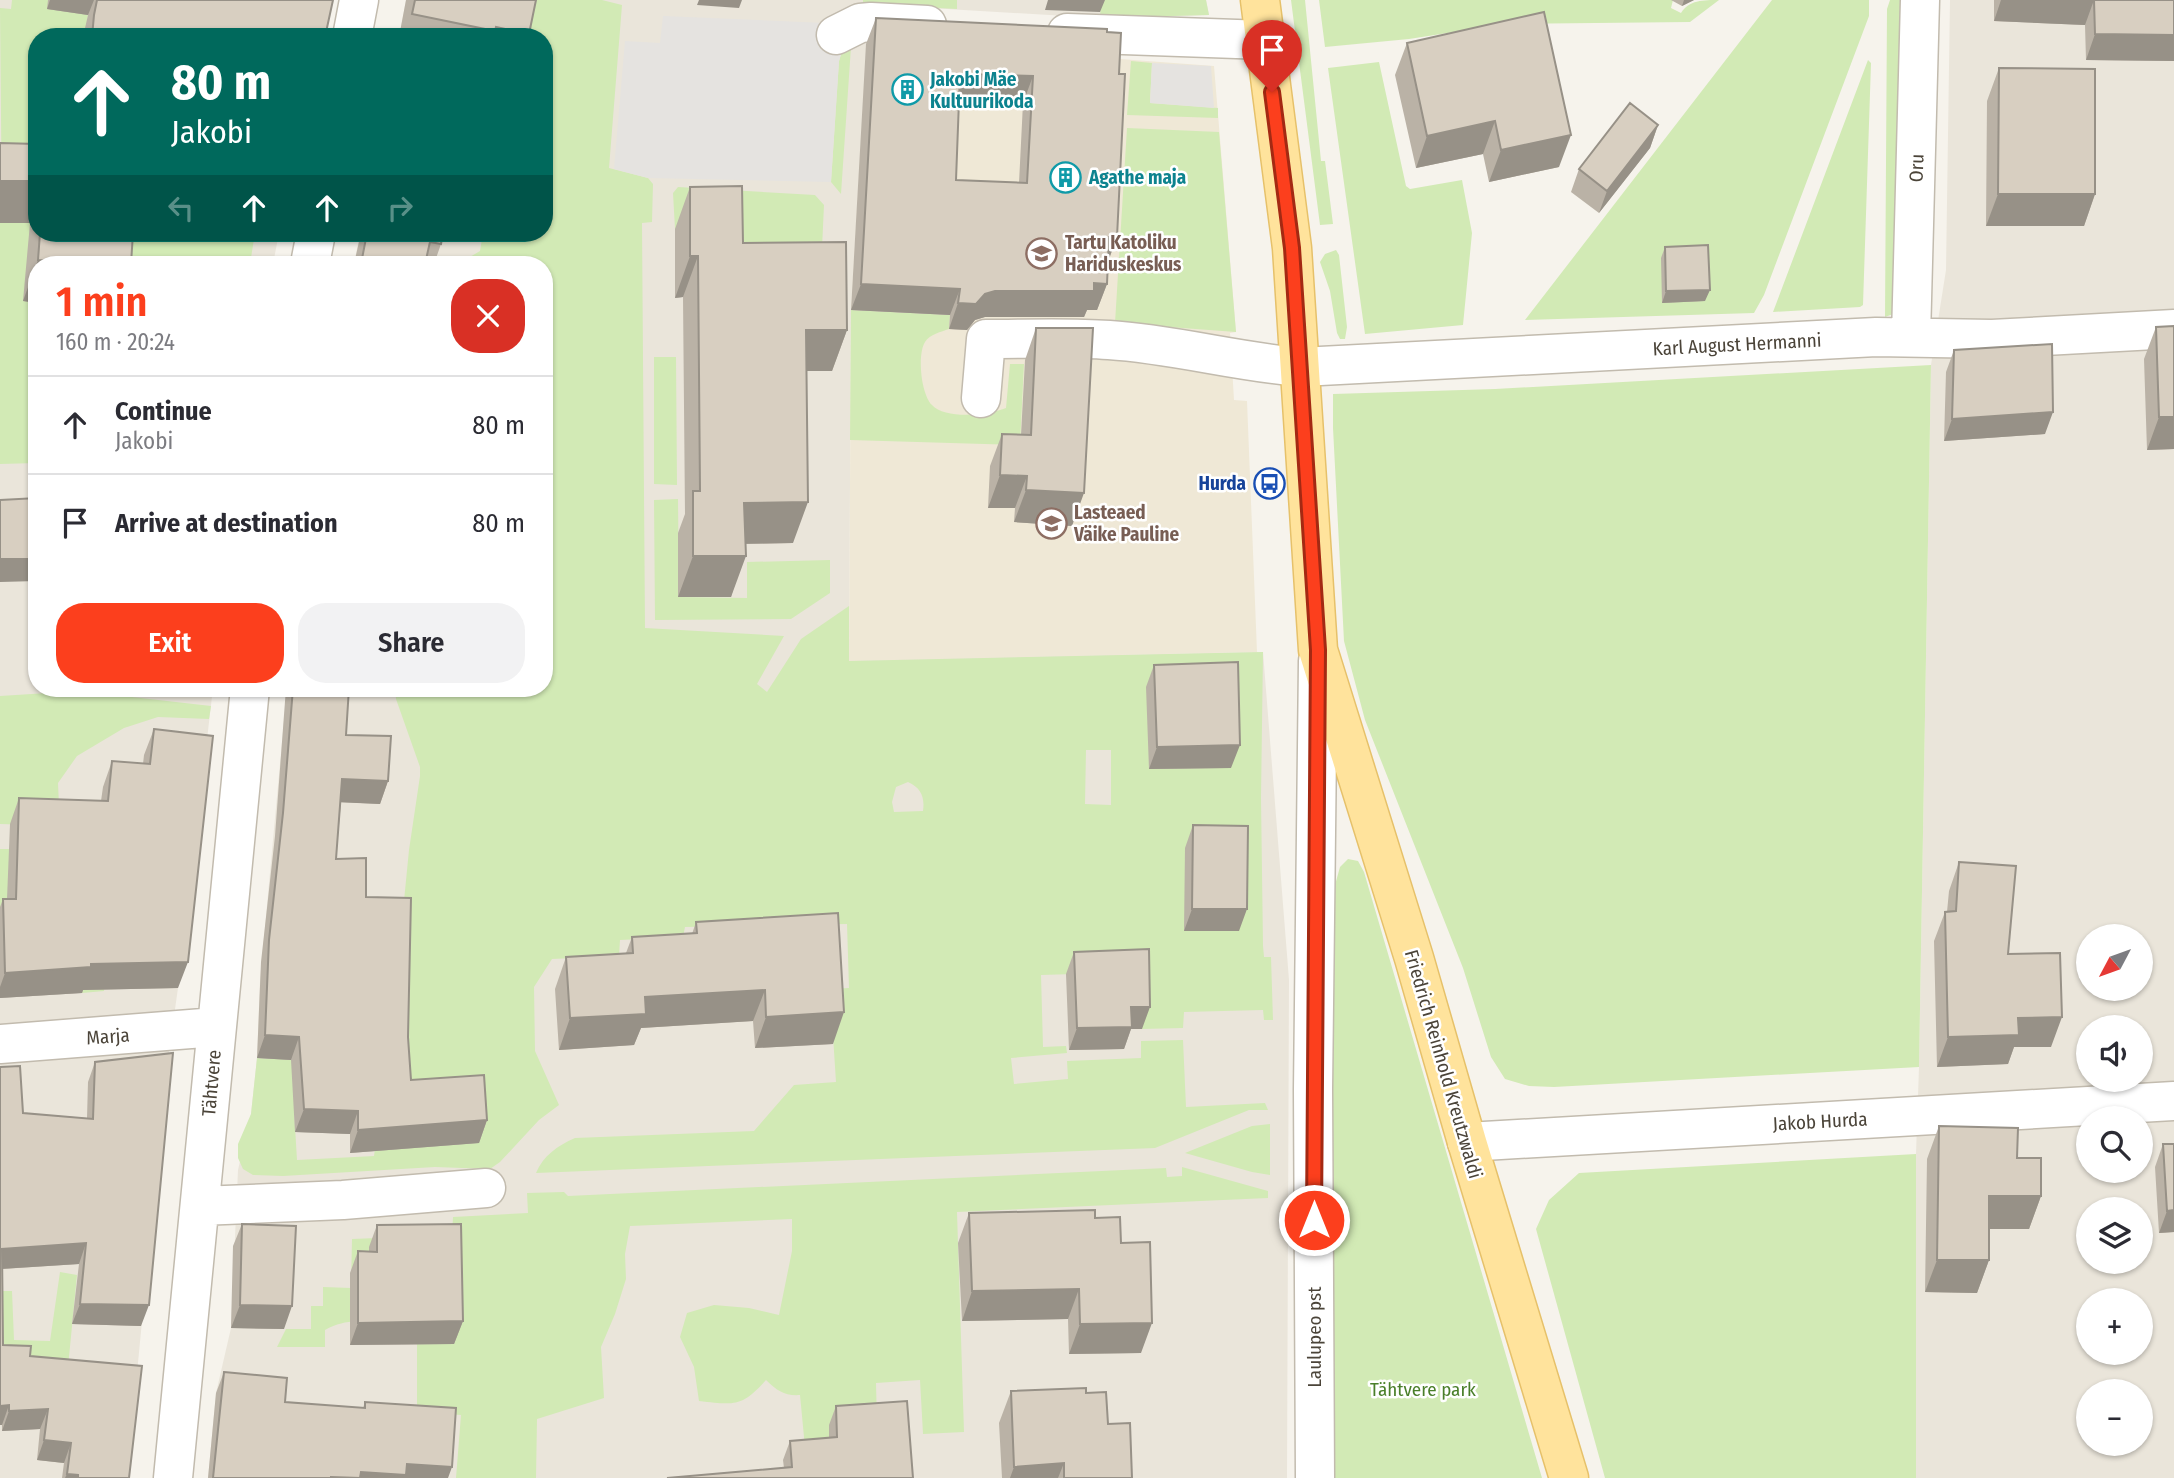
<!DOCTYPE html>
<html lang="en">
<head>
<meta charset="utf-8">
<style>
  :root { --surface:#fff; --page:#f2f2f3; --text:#2b2b33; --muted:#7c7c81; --line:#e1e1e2; --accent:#fc3f1d }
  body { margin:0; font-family:"Fira Sans Condensed",sans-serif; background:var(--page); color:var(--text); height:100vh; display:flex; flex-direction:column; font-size:26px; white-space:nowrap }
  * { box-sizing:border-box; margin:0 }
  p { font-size:23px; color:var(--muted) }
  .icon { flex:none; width:38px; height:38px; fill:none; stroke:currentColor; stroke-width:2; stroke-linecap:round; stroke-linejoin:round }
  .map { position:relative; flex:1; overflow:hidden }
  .sheet { position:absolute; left:28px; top:256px; width:525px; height:441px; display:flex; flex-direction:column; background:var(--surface); border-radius:28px; box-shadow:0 2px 5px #0004 }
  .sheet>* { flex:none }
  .banner { position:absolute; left:28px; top:28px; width:525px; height:214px; border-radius:28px; box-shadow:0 2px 5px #0004; background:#00695c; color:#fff; overflow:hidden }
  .needle { width:46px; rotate:229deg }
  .buttons { position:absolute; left:2076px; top:924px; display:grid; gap:14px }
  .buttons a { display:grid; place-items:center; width:77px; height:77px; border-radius:50%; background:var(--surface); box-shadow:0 2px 5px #0004; font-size:35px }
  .pin { position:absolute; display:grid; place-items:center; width:60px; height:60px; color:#fff; margin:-72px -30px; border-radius:50% 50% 50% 0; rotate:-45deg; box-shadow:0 0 7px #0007 }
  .pin .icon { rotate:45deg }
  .me { position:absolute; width:77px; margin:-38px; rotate:0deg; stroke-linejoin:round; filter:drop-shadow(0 0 5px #0008) }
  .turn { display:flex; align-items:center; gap:24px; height:147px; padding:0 28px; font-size:32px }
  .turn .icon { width:91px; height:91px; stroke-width:2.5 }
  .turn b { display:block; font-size:49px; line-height:60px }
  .lanes { display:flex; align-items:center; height:66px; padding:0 28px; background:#0003; justify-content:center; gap:35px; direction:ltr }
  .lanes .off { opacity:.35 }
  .round { display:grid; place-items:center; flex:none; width:74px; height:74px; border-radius:28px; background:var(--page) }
  .headline { display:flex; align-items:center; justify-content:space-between; height:119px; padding:0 28px }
  h1 { font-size:42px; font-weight:600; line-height:52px; color:var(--accent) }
  .primary-button { display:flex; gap:14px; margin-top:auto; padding:14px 28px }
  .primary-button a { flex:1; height:80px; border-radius:28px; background:var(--accent); color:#fff; font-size:28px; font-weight:600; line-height:80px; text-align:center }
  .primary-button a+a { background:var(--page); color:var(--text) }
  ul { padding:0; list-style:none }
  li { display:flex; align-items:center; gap:21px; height:98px; padding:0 28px; border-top:2px solid var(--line) }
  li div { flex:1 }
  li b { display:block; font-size:26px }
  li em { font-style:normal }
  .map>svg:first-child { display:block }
</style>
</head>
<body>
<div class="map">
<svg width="2174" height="1478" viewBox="0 0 2174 1478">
  <rect width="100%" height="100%" fill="#f6f3ec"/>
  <path fill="#eae5da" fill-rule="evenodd" d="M0,0h325l-288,37v196h242l-6,31h-236v424h176l-35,300 -12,85 -29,300 -13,105h-124z
    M406,0h800l3,15 -109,3 -237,-14 4,36 -16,270 -2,350 414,-8 26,328 -2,498h-1079l8,-85 15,-65 7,-158 13,-56 6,-56 3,-77 27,-293h257v-424h-190l6,-31h184v-196h-145z
    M1950,0h224v1478h-258v-324l3,-87 12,-702 15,-95zM2088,936h52v53h-52zM2088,1027h52v53h-52zM2088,1118h52v53h-52zM2088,1209h52v53h-52zM2088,1300h52v53h-52zM2088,1391h52v53h-52z"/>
  <path fill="#efe8d6" d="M867,40l347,26 22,266 -6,1 4,67 13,1 10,251 -408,9 2,-351z"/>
  <path fill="#d2eab5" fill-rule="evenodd" d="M12,0h36l40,15 -1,7 112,15h-162v196l-8,1 8,36v193l-37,1v-241h2l-2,-215 11,1z
    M529,0h73l20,5 -13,163 39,10 5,6 -1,38 -10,1 3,405 139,8 -27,48 10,8 34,-53 48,-33v55l414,-9 -2,146 2,148 1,11h7l2,63h-9l-1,-10 -79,2 -1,16 -41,1 -2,-57 -99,3 2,72 23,-1 1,7 -56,5 3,26 54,-5 -1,-18 74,-3v-17l42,-1 3,67 79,-4 3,7h-19l-94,38 -619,25c7,-17 21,-27 39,-35l179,-7 40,-46 42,-3 -6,-93 19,-1 -2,-64 -162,3 -2,10 -63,3 -1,16 -67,3 -18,28 1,64 24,54 -20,15 -39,42 -10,7 -55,-2 -152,9 -30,-1 -10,-6 -5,-11v-14l13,-30 6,-56 47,2 -10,50 3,50 77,-4 1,-7 28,-46 -1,-182 7,-71 11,-74v-9l-24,-68 -1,-11h149v-424h-86l22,-13 3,-18h61v-196h-22zM1086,750h25v55l-26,-1zM908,782c13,6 17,15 15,29l-29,1 -2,-10 4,-15z
    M863,0h94v9l-94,-5z
    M1101,0h105l3,15 -109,3z
    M1291,0h14l16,161h4l8,63 -13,1z
    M1319,0h354l-2,8 10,5c8,-13 22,-13 38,-13l-29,22 -185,2 -96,15 -84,8z
    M1772,0h97v16l-105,279 -10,18 -229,7z
    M1890,0h12l-6,313 -11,4 2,-308z
    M851,47l-10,147 -10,-12 8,-121 4,-13z
    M1868,60l3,3 -8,242 -3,2 -87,5z
    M1131,61l21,2 -2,40 68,5v10l-91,-3z
    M1379,62l27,124 4,3 52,-9 10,53 -9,92 -98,9 -37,-266z
    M1127,128l92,4 17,200 -121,-9z
    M678,187l137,8 9,10 -3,65 -146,-41 -2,-36z
    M122,233h133l-5,31h-131z
    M1336,250l3,5 8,72 -2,12h-5l-3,-6 -7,-42 -10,-29 5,-8z
    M851,310l99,5 -1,14c-8,3 -19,5 -24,13 -8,13 -4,52 7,63 13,15 58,10 74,3l4,-44h14l-4,81 -170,-5z
    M654,357h22l1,128 -23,-1z
    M1931,365l-12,702 -365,20 -25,-1 -24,-7 -14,-22 -28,-89 -98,-248 -21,-79 -11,-213v-34l162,-5z
    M678,499l1,98 68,1v-36l83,-2v33l-39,26 -136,1 -1,-120z
    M79,691l132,15 -2,13 -51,-2 -34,11 -47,28 -19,27 1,23 48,151 -3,34 -22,2 -1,-52 -81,-16v-76h9l24,-24 -33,-1v-128z
    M1348,859l10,2 6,11 178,606h-207l-6,-465 6,-128 5,-18z
    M1270,1124v51l-18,-3 -67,-19 67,-27z
    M1916,1154v324h-311l-69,-249 13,-29 30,-27z
    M1182,1167l86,24v7l-311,14 7,220 -41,2 -3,-54 -44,3 1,39 -47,36h-24l-6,-63c-15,1 -23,-4 -34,-15 -24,27 -31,25 -67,21l-5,-34 -14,-30 7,-24 27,-8 35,3 30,7 13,-64v-32l-162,7 -5,28 1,25 -11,35 -14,33 3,51 -67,21 -1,59h-80l5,-63 -44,-3v-68c-33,-16 -56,-33 -92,-14v17h-48l9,-18h25v-23h12v-19l28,1 1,-49 100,-4 1,-18 75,-4 -1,-20 37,-1 4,4 598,-28 1,9 15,-1z
    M60,1272l17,3 -9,92 -66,32 -2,-108h12l2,49 36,1z"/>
  <path fill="#e5e3e0" d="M663,16l162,7 18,25 -4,13 -8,121 -183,-4 -34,-9 11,-128 35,2z
    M1152,63l59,3 3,42 -64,-5z"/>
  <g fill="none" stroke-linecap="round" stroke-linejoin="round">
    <defs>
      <path id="minor" d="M1067,33l198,7
        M836,35l24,-12 11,-1 56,3
        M352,37l7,-37
        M310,264l6,-31
        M1911,337l9,-337
        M981,398l5,-59c41,0 82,-2 123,1 65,4 127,22 192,27l575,-30 116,2 182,-10
        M0,1044l216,-17
        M1467,1142l707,-41
        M200,1206l143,-6 143,-12
        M173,1478l77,-790
        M1315,1478l-2,-388 5,-429"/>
      <path id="major" d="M1260,0l32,248 26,402 96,308 53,184 102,336"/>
    </defs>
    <use href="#minor" stroke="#c2bbae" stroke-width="41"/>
    <use href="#major" stroke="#e6c16a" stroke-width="41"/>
    <use href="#minor" stroke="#fff" stroke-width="38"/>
    <use href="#major" stroke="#ffe39c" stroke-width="38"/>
  </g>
  <path fill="#bab2a6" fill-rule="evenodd" d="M48,0h285l-8,37h-242l5,-22 -41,-6z
    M406,0h130l-8,37h-129z
    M1671,0h23l-12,6z
    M1994,0h180v61l-88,-1 -1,-35 -91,-4z
    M876,18l231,14 12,42 -2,163 -9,25 -1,22 -10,26h-10l-3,7h-99l-10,3 -8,10 -18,-1 1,-14 -99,-5 15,-266zM959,101l64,2 -4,80 -63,-3z
    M1407,43l152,124 -70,15 -6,-28 -67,14 -21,-93z
    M1999,68l96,126 -11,32h-98l1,-125z
    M1658,125l-8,23 -51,65 -28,-21 8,-23z
    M0,143l37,1v89h96l-96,31v39l-14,-2 7,-78h-30z
    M690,187l53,56 104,87 -15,41h-26l-13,172 -47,1 -15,53h-53v-64l7,-19 -2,-217 -8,1v-69z
    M361,233h82l-2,11 -7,20h-80z
    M1665,247l40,54 -43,2 -1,-45z
    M2174,326v123l-27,1 -3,-91 12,-32z
    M1036,328l36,198 -58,-4 1,-14h-27l2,-42 12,-32 19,1 4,-75z
    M1954,350l91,84 -101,7 2,-69z
    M1154,665l77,103 -82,1 -3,-82z
    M286,688h63l-3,47 42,46 -8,23 -39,-2 -5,57 30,38 42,140 3,43 76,40 -8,23 -129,10v-19l-55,-2 -4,-72 -34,-2 4,-96 14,-126z
    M154,729l24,259 -95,2 -1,3 -82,5v-91l3,-8h4l3,-75 9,-26 82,3 2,-14 9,-26 31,3 1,-9z
    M1193,825l46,106h-55l1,-83z
    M1959,862l49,92 43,93h-37l-6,17 -71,3 -3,-126 11,-29h2l2,-21z
    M696,922l137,122 -78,4 -2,-27 -112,7 -7,17 -75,5 -4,-61 11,-32 60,-4 6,-16 60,-3z
    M1074,952l68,77h-11l-7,20 -55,1 -3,-76z
    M95,1062l46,264 -69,-2 7,-60 -77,5 1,76 27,11 99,122h-67l2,-15 -27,-3 3,-31 -38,2 -2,-364 23,46 64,5 1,-36z
    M1939,1126l78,32 24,38 -12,33h-40v31l-12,33 -52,-1 2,-133z
    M2163,1144h11v88l-15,1 -4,-66z
    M969,1213l126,5 26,25 20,110 -72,1 -1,-35 -106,2 -4,-78z
    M242,1224l42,105 -53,-1 2,-82z
    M377,1225l86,96 -9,23 -104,1v-72l8,-22h11v-4z
    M224,1372l61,30 78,6 2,-6 83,76h-240l8,-85z
    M1011,1391l75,2 22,31 24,54h-130l-3,-55z
    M836,1406l77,72 -129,-10 -1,-8 7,-19 39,-3v-13z"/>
  <path fill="#979187" d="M50,0h44l-6,15 -41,-6z
    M699,0h43l-3,8 -42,-3z
    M1048,0h57l-5,12 -55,-2z
    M1684,0h10l-12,6z
    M2001,0h93l-9,25 -91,-4z
    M2095,34l79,1v26l-88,-1z
    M960,74l73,2 -10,27 -73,-3z
    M1495,121l-12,33 -67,14 11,-32z
    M1658,125l-8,23 -51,65 8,-22z
    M1571,135l-12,32 -70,15 12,-32z
    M0,181h37v22l-7,20h-30z
    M1998,194h97l-11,32h-98z
    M1109,237h8l-10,27z
    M690,256h8l-15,41 -8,1z
    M38,260l48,4h-49v39l-14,-2z
    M1094,283l13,1 -10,26h-10l-3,7h-99l-10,3 -8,10 -18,-1 9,-26 27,-9 10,-3z
    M861,284l99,5 -10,26 -99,-5z
    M1710,290l-5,11 -43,2 4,-12z
    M806,330h41l-15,41h-41z
    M2053,412l-8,22 -101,7 8,-22z
    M2159,417h15v32l-27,1z
    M1000,475l27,1 -12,32h-27z
    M1026,490l58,3 -12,33 -58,-4z
    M808,502l-15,41 -64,1 15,-41z
    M693,556h53l-15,41h-53z
    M0,559h37v22l-37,1z
    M1240,745l-9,23 -82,1 8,-22z
    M342,779l46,2 -8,23 -46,-2z
    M1192,909h55l-8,22h-55z
    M188,962l-10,26 -95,2 -1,3 -82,5v-11l5,-14 86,-9z
    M765,990l-12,31 -112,7 -7,17 -75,5 11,-32 75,-21z
    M1131,1007h19l-8,22h-11l-7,20 -55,1 8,-22z
    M844,1012l-11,32 -78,4 11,-31z
    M2062,1017l-11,30h-37l-6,17 -71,3 11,-30 70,-19z
    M265,1035l34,2 -8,23 -34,-2z
    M304,1109l54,2 -8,23 -55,-2z
    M487,1120l-8,23 -129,10 8,-23z
    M1989,1196h52l-12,33h-51z
    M2174,1210v22l-15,1 8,-22z
    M86,1243l-7,21 -79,5 2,-20z
    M1937,1260h52l-12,33 -52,-1z
    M1079,1289l-11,30 -106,2 10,-30z
    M80,1304l69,1 -8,21 -69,-2z
    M240,1305l52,1 -8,23 -53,-1z
    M463,1321l-9,23 -104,1 8,-22z
    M1152,1323l-11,30 -72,1 11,-30z
    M9,1405l-7,20h-2v-19z
    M48,1409l-8,20 -38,2 7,-20z
    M44,1440l27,3 -7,20 -27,-3z
    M1064,1463l-6,15h-48l4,-11z
    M407,1464l45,3 -4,11h-90l3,-6z
    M67,1474l11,1 -1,3h-12z"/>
  <path fill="#d8cfc1" stroke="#979187" stroke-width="2" fill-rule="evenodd" d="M97,0h236l-8,37h-233l2,-22z
    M415,0h121l-7,34 -33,-7 -1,4 -83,-17z
    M2094,0h80v35l-79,-1z
    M1544,12l27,123 -70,15 -6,-29 -68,15 -20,-93z
    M876,18l231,11v3l14,1 -2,41h6l-8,163h-8l-2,47 -13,-1v8h-99l-10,3 -9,10 -18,-1 2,-14 -99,-5zM960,74l73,2 -6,107 -71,-3z
    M1999,68l96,1v125h-97z
    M1630,103l28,22 -51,66 -28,-22z
    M0,143l37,1v37h-37z
    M742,186l1,57 103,-1 1,88h-41l2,172 -64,1 2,53h-53v-65h7l-2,-235h-8v-69z
    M40,233h93l-2,31h-45l-48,-4z
    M367,233h76l-2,11 -11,-2 -5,22h-64z
    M1708,245l2,45 -44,1 -1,-44z
    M2174,326v91h-15l-3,-90z
    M1036,328h57l-9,165 -58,-3 1,-14 -27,-1 2,-41 29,1z
    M2052,344l1,68 -101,7 2,-69z
    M37,498v61h-37v-59z
    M1238,662l2,83 -83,2 -3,-82z
    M293,688h56l-3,47 45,1 -3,45 -46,-2 -6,80 30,-1v39l45,1 -3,139 3,43 73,-5 3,45 -129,10v-19l-54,-2 -5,-72 -34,-2 4,-95 14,-127z
    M154,729l59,7 -25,226 -97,2v3l-86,6 -2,-74h13l3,-101 89,3 4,-40 38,3z
    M1193,825l55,1 -1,83h-55z
    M1959,862l57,4 -8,88 52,-1 2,64 -44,1 1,17 -71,2 -3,-125 11,-1z
    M838,913l6,99 -78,5 -1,-27 -120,7 1,17 -76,4 -4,-61 67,-4 -1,-16 65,-4 -1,-11z
    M1149,949l1,58h-19l1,20 -55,1 -3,-76z
    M173,1053l-24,252 -69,-1 6,-61 -84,6 1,96 28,1 -1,10 112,10 -13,112h-51v-3l-11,-1 4,-31 -27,-3 4,-31 -39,2v-6l-9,1v-339l20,-1 3,47 70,6 2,-57z
    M1939,1126l79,2 -1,30h24v38h-52v64h-52z
    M2163,1144h11v66l-7,1z
    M1095,1210v8l25,-1 1,26 29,-1 2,81 -72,1 -1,-35 -107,2 -3,-78z
    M242,1224l54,2 -4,80 -52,-1z
    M461,1224l2,97 -105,2v-72l19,1v-27z
    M224,1372l63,6 -2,24 80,6v-6l91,6 -4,59 -45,-3 -1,11 -45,-3 -1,6 -29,-1v1h-118z
    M1086,1388v5l20,-1 2,32 22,-1 2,55h-68v-15l-50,4 -3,-76z
    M907,1401l6,77h-246l125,-11 -2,-26 47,-4 -1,-31z"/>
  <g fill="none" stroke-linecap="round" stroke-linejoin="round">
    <defs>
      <path id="route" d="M1272,92l20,156 26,402 -4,570"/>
    </defs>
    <use href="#route" stroke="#a42913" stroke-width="18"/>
    <use href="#route" stroke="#fc3f1d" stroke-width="12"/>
  </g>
  <defs>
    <symbol id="building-ring" viewBox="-11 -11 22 22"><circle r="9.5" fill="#fff" stroke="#0f9aa8" stroke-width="1.5"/><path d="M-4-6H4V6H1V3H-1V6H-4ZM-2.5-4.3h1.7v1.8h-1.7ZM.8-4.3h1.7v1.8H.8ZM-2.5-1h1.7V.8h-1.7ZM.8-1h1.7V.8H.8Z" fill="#0f9aa8"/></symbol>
    <symbol id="school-ring" viewBox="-11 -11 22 22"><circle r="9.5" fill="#fff" stroke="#8d6e63" stroke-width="1.5"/><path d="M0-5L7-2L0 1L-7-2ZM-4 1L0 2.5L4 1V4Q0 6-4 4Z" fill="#8d6e63"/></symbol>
    <symbol id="bus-ring" viewBox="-11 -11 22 22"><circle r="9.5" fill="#fff" stroke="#1a4fb4" stroke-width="1.5"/><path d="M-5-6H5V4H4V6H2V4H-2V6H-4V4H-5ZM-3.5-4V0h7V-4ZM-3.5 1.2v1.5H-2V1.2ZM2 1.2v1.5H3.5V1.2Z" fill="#1a4fb4"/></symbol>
  </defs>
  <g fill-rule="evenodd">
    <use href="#building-ring" x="890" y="72" width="35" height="35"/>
    <use href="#building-ring" x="1048" y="160" width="35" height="35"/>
    <use href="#school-ring" x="1024" y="236" width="35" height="35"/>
    <use href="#bus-ring" x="1252" y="466" width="35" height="35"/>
    <use href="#school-ring" x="1034" y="506" width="35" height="35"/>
  </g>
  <g text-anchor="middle" stroke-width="5" stroke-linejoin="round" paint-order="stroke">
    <g font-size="19" font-weight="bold" fill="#0d838f" stroke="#fff" text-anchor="start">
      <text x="930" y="86">Jakobi Mäe<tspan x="930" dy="22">Kultuurikoda</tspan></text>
      <text x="1089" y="184">Agathe maja</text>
    </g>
    <g font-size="19" fill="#4b4439" stroke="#fff">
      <text transform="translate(1916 168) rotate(-88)" y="7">Oru</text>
      <text transform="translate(1737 344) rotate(-3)" y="7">Karl August Hermanni</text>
      <text transform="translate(108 1036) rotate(-4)" y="7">Marja</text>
      <text transform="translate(1444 1064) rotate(74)" y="7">Friedrich Reinhold Kreutzwaldi</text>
      <text transform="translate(211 1083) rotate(-85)" y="7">Tähtvere</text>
      <text transform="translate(1820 1121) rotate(-3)" y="7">Jakob Hurda</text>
      <text transform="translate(1314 1337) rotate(-90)" y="7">Laulupeo pst</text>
    </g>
    <g font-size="19" font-weight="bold" fill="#785e54" stroke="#fff" text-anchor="start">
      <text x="1065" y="249">Tartu Katoliku<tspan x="1065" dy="22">Hariduskeskus</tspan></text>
      <text x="1074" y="519">Lasteaed<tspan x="1074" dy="22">Väike Pauline</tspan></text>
    </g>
    <g font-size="19" font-weight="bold" fill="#164399" stroke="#fff" text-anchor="end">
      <text x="1246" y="490">Hurda</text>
    </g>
    <g font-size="19" fill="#4a7f2a" stroke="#fff">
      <text x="1423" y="1396">Tähtvere park</text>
    </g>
  </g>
</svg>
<div class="buttons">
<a><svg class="needle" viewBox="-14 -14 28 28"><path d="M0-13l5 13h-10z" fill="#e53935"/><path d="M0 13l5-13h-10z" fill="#7c7c81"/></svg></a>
<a><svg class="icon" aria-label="sound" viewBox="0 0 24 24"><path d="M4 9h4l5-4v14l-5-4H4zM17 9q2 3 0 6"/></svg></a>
<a><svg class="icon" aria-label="search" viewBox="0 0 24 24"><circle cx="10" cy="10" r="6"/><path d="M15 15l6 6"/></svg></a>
<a><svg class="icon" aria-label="layers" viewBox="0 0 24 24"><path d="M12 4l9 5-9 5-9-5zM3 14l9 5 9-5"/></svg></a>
<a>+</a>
<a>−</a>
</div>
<div class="pin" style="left:1272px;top:92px;background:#d93025"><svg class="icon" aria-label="arrive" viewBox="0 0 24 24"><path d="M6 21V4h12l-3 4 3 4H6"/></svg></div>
<svg class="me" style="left:1314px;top:1220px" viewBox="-20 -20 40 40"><circle r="17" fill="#fc3f1d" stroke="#fff" stroke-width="3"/><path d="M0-11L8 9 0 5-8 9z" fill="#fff"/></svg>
<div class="banner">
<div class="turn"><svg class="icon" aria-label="ahead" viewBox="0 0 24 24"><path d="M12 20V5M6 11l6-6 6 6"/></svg><div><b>80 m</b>Jakobi</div></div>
<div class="lanes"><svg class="icon off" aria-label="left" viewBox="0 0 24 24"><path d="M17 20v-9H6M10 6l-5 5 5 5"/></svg><svg class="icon" aria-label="ahead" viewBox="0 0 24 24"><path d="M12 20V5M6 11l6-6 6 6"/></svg><svg class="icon" aria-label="ahead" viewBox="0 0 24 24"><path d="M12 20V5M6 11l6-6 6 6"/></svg><svg class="icon off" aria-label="right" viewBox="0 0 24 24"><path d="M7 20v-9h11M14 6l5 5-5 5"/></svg></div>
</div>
<section class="sheet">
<div class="headline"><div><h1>1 min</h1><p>160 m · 20:24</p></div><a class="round" style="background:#d93025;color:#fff"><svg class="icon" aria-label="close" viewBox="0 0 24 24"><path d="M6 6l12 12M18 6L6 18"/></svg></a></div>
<ul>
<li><svg class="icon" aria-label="ahead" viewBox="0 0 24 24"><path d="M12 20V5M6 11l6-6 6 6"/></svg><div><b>Continue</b><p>Jakobi</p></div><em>80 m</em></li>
<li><svg class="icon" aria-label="arrive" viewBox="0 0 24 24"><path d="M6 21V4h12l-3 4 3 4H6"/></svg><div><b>Arrive at destination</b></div><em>80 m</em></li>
</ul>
<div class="primary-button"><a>Exit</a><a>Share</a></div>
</section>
</div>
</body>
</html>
